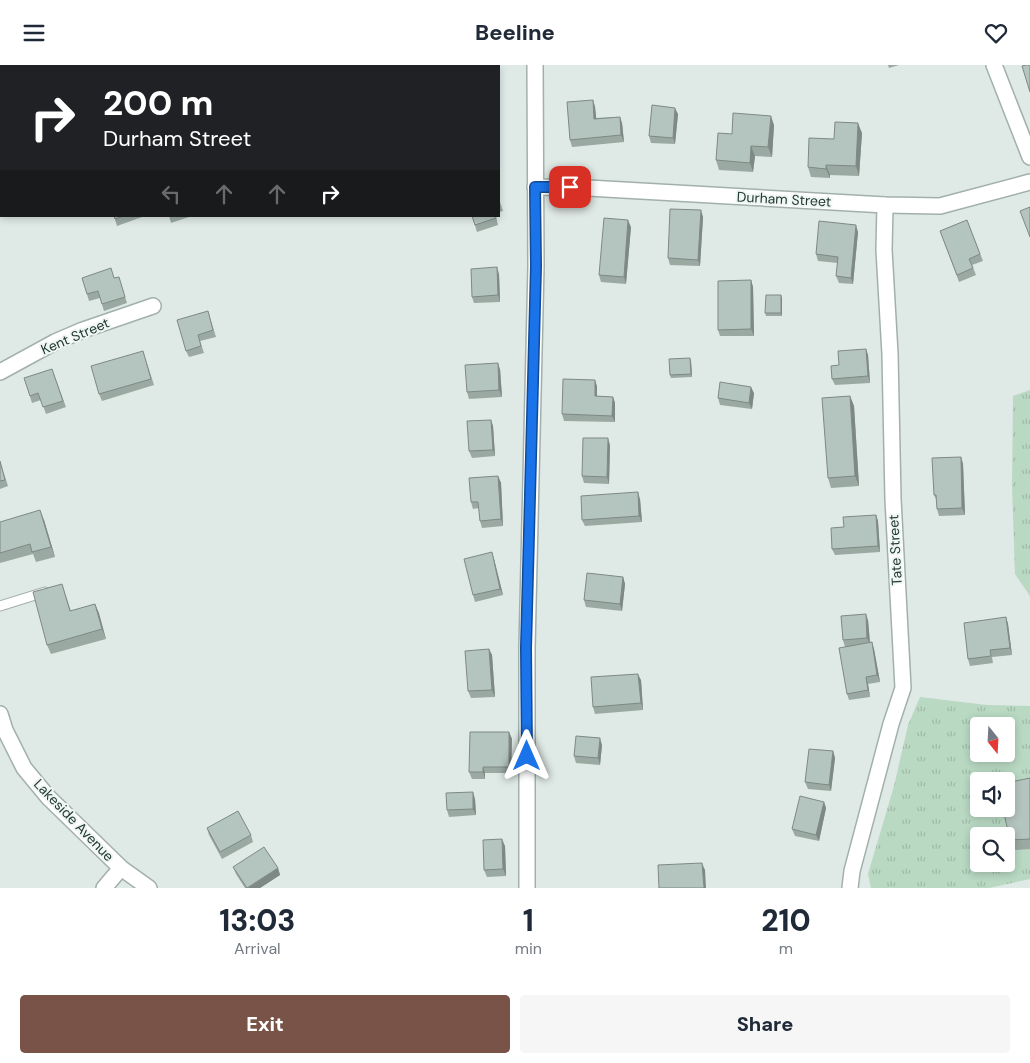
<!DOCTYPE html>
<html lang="en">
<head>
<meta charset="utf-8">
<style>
  :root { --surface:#fff; --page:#f6f6f7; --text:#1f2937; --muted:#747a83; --accent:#7a5348 }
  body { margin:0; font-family:"DM Sans",sans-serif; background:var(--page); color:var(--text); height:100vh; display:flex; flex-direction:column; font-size:19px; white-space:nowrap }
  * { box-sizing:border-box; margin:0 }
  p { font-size:16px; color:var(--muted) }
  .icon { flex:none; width:28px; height:28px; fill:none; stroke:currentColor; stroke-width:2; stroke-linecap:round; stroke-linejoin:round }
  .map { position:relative; height:823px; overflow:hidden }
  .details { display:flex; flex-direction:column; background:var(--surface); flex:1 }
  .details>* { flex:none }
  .banner { position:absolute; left:0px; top:0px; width:500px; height:152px; box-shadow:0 2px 8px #0003; background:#202124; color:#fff; overflow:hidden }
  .needle { width:32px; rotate:162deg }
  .buttons { position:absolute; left:970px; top:652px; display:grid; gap:10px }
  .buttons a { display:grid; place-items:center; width:45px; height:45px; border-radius:5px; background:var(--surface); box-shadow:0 2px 8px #0003; font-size:25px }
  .pin { position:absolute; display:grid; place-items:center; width:42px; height:42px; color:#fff; margin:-21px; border-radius:10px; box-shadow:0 2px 8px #0006 }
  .me { position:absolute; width:55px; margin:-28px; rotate:0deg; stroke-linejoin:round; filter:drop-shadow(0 0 4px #0008) }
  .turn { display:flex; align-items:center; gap:18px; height:105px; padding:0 20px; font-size:22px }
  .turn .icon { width:65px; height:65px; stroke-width:2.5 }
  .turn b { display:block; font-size:35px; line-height:42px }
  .lanes { display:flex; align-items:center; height:48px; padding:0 20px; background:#0003; justify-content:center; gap:25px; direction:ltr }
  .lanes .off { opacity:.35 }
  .eta { display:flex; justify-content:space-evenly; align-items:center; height:85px; text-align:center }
  .eta b { font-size:30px; font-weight:800; line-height:35px }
  .primary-button { display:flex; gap:10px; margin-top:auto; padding:10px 20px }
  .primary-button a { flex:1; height:58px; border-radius:5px; background:var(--accent); color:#fff; font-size:20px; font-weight:800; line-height:58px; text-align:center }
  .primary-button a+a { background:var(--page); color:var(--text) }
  header { display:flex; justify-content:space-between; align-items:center; height:65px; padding:0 20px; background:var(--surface); font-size:22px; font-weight:800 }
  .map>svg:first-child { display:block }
</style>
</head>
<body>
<header><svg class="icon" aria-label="menu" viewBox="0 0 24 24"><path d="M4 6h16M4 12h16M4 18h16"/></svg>Beeline<svg class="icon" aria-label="heart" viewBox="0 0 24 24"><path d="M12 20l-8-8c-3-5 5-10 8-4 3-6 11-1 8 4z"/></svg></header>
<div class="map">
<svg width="1030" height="823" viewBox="0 0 1030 823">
  <defs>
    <pattern id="park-tufts" width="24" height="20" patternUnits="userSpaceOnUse" patternTransform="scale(1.25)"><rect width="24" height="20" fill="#b9d9c3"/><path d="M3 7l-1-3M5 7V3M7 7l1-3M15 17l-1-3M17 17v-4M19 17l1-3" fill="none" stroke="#9fbba8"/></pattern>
  </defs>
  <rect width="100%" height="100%" fill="#dfe9e5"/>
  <path fill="url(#park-tufts)" fill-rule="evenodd" d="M1030,325v206l-15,-22 -3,-88 1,-90z
    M920,632l67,8 43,1v173l-41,9h-118l-3,-14 26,-88 14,-61zM979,661h27v28h-27zM979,716h27v28h-27zM979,771h27v28h-27z"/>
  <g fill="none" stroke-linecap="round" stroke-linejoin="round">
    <defs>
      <path id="service" d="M0,541l45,-14"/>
      <path id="minor" d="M994,0l36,92
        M336,1l4,-1
        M0,137l1,-1
        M0,307l55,-30 28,-12 70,-24
        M104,823l17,-20
        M527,823v-240l9,-382 -1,-201
        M850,823l2,-17 39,-147 12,-36 -10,-189 -3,-145 -6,-104 1,-45"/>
      <path id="tertiary" d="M535,122l53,1 297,17 55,1 90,-24
        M0,649l5,16 19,38 24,29 73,71 28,20"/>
    </defs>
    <use href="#service" stroke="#a2b0ac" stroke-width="11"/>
    <use href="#minor" stroke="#a2b0ac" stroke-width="18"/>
    <use href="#tertiary" stroke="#a2b0ac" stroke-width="18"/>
    <use href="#service" stroke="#fff" stroke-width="9"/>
    <use href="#minor" stroke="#fff" stroke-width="15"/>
    <use href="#tertiary" stroke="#fff" stroke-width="15"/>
  </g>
  <path fill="#9ba9a3" d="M65,0h44v1h-44z
    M888,0h11l-10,3z
    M593,35l2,7 1,11 24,-1 2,6 2,19 -52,5 -2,-7z
    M678,49l-3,30 -24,-1 -2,-7z
    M774,60l-2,32 -17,-1 -2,16 -34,-2 -3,-10 16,-26z
    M862,68l-3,43 -29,-1v3l-19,-1 -3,-10 26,-28z
    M499,134l4,12 -4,1z
    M114,151h27l1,1 -25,9z
    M169,151h23l-21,7z
    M472,151h24l2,9 -21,7z
    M703,152l-3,49 -30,-1 -2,-7z
    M967,155l16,41 -11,4 4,10 -17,7 -19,-51z
    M631,162l-5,57 -25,-2 -2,-7z
    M858,167l-5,52 -14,-1 -3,-7 2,-13 -20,-2 -2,-7z
    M499,209l1,28 -26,1 -2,-6z
    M119,212l8,26 -23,8 -4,-13 -11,3 -7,-23h32z
    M751,215l2,7 1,49h-34l-2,-6z
    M782,233v18h-16l-1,-3z
    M208,246l8,26 -16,4 4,12 -15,4 -3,-6z
    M866,284l2,6 2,28 -35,2 -3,-6 7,-14z
    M143,286l11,34 -52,16 -3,-7z
    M691,296l1,16 -21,1 -1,-3z
    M52,304l14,38 -20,7 -5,-14 -9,3 -8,-25z
    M500,304l2,28 -33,2 -2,-7z
    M597,321v10l16,1 2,6v19l-51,-1 -2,-7z
    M754,328l-2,16 -32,-4 -2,-7z
    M850,331l4,10 5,80 -28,2 -3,-10z
    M491,355l2,6 2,30 -23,2 -3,-7z
    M610,380l-1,39 -25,-1 -2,-7z
    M961,392l2,7 2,51 -26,1 -2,-7v-8l-3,-6z
    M0,396l8,25 -8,3z
    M498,411l3,7 2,43 -21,2 -2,-7 -1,-13 -6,1 -2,-7z
    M640,434l2,23 -57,4 -3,-6z
    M876,450l2,6 2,31 -45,3 -3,-6 12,-22z
    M44,455l11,37 -19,5 -3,-8 -33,9v-41z
    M494,494l9,36 -28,7 -2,-7z
    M623,512l2,7 -3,27 -36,-4 -2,-7z
    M62,519l9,27 24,-7 11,35 -55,15 -4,-9z
    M1006,552l2,7 4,31 -20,2 1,6 -23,3 -2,-7z
    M868,555l2,23 4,6 6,33 -12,2 2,13 -21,3 -2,-6 -2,-47 -2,-7z
    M489,584l3,6 3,42 -24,1 -3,-7z
    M641,615l2,30 -48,4 -2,-7z
    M509,667l3,7 -1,34h-26v6h-13l-3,-7z
    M602,680l-2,20 -24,-2 -2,-7z
    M833,686l2,7 -4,33 -23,-2 -3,-7z
    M1030,713v71l-16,1 -4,-10z
    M475,734l1,16 -27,2 -2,-7z
    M824,737l2,6 -7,33 -24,-5 -3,-7z
    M207,763l44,7 2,7 -31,17 -13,-24z
    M505,781l1,30 -19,1 -3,-7z
    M233,802l45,1 2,7 -20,13h-15l-9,-14z"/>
  <path fill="#7e8985" d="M499,29l1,19 -1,-4z
    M593,35l2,7 2,18 -3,-6z
    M675,43l3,6 -3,30 -2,-6z
    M771,51l3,9 -2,32 -4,-10z
    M620,52l2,6 2,19 -3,-7z
    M858,58l4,10 -3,43 -3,-10z
    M751,81l4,10 -2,16 -3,-9z
    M826,100l4,10v3l-4,-9z
    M701,145l2,7 -3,49 -2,-6z
    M628,155l3,7 -5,57 -2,-7z
    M856,160l2,7 -5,52 -2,-6z
    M497,202l2,7 1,28 -2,-7z
    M751,215l2,7 1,49 -3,-7z
    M781,230l1,3v18l-1,-3z
    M866,284l2,6 2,28 -2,-7z
    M690,293l1,3 1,16 -1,-3z
    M498,298l2,6 2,28 -3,-7z
    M595,315l2,6v17l-2,-7z
    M751,322l3,6 -2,16 -3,-6z
    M850,331l4,10 5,80 -4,-10z
    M613,332l2,6v19l-3,-6z
    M491,355l2,6 2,30 -2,-6z
    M608,373l2,7 -1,39 -2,-7z
    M961,392l2,7 2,51 -3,-7z
    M498,411l3,7 2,43 -2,-7z
    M638,427l2,7 2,23 -3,-6z
    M40,445l4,10 11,37 -4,-10z
    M876,450l2,6 2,31 -2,-6z
    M492,487l2,7 9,36 -3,-6z
    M623,512l2,7 -3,27 -2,-7z
    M95,539l4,9 7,26 -4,-10z
    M866,549l2,6 2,24 -3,-6z
    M1006,552l2,7 4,31 -2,-7z
    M872,577l2,7 6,33 -3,-7z
    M489,584l3,6 3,42 -3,-7z
    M638,609l3,6 2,30 -2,-7z
    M866,612l2,7 2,13 -2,-7z
    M509,667l3,7 -1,34 -2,-6z
    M600,673l2,7 -2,20 -2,-7z
    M833,686l2,7 -4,33 -2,-6z
    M483,702l2,6v6l-2,-7z
    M473,727l2,7 1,16 -3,-6z
    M824,737l2,6 -7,33 -3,-6z
    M502,774l3,7 1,30 -3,-7z
    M702,798l3,7 1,18h-2z
    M278,803l2,7 -20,13h-12z"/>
  <path fill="#b4c4be" stroke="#7e8985" d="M17,0h20l1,1h-24z
    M65,0h31l-4,1h-27z
    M1026,0h4v27l-8,-26z
    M593,35l1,19 26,-2 1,18 -51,5 -3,-38z
    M652,40l23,3 -2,30 -24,-2z
    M733,48l38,3 -3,31 -17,-1 -1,17 -34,-3 2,-27 14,1z
    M835,57l23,1 -2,43 -30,-1v4l-18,-2 1,-29 25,1z
    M1030,142v30l-10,-26z
    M670,144l31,1 -3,50 -30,-2z
    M114,151h10l-9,3z
    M472,151h23l1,2 -21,7z
    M604,153l24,2 -4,57 -25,-2z
    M967,155l13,34 -11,5 4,9 -16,7 -17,-44z
    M819,156l37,4 -5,53 -15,-2 2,-19 -22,-3z
    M497,202l1,28 -26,2 -1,-28z
    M111,203l3,10 5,-1 6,20 -23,7 -4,-13 -11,3 -5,-16z
    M751,215v49l-33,1v-49z
    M766,230h15v18h-16z
    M208,246l5,19 -15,5 3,11 -15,5 -9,-31z
    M866,284l2,27 -36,3 -1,-13 8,-1 -1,-14z
    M143,286l8,28 -52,15 -8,-28z
    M690,293l1,16 -21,1 -1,-16z
    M498,298l1,27 -32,2 -2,-27z
    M52,304l11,32 -20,6 -5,-14 -8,3 -6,-18z
    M563,314l32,1v16l18,1 -1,19 -50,-2z
    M720,317l31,5 -2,16 -31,-5z
    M850,331l5,80 -27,2 -6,-80z
    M491,355l2,30 -24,1 -2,-30z
    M583,373h25l-1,39 -25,-1z
    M961,392l1,51 -25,1 -1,-14h-2l-2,-37z
    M0,396l5,19 -5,1z
    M498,411l3,43 -21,2 -2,-19h-7l-2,-24z
    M638,427l1,24 -57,4 -1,-24z
    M40,445l11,37 -19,5 -2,-8 -30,9v-31z
    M876,450l2,31 -46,3 -1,-21 13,-1 -1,-10z
    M492,487l8,37 -27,6 -9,-36z
    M587,508l36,4 -3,27 -36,-4z
    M62,519l8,27 25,-7 7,25 -55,16 -14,-53z
    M866,549l1,24 -24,2 -2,-24z
    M1006,552l4,31 -20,2 1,6 -23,3 -4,-36z
    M872,577l5,33 -11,2 2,13 -21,4 -8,-46z
    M489,584l3,41 -24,1 -3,-40z
    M638,609l3,29 -48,4 -2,-30z
    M470,667h39v35h-26v5h-14z
    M576,671l24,2 -2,20 -24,-2z
    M809,684l24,2 -4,34 -24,-3z
    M1030,713v61l-20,1 -7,-31h3v-26z
    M473,727v17l-26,1 -1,-17z
    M800,731l24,6 -8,33 -24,-6z
    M238,746l13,24 -31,17 -13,-24z
    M502,774l1,30 -19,1 -1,-30z
    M264,782l14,21 -31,20 -14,-21z
    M702,798l2,25h-45l-1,-23z"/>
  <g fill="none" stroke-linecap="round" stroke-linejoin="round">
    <defs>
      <path id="route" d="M527,691l-1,-108 10,-382 -1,-79h35"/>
    </defs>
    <use href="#route" stroke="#114b97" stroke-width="12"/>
    <use href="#route" stroke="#1a73e8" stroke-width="9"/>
  </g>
  <g text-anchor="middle" stroke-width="4" stroke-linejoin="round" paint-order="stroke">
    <g font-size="14" fill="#213833" stroke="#eff6f3">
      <text transform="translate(784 134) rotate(3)" y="5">Durham Street</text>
      <text transform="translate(75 271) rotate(-23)" y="5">Kent Street</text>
      <text transform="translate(895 485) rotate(-93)" y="5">Tate Street</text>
      <text transform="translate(74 755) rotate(46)" y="5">Lakeside Avenue</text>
    </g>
  </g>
</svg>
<div class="buttons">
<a><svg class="needle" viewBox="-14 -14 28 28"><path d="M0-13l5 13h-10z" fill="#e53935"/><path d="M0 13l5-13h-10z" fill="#747a83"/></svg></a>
<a><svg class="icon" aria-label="sound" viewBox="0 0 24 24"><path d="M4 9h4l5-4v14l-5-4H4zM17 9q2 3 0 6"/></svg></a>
<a><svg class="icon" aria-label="search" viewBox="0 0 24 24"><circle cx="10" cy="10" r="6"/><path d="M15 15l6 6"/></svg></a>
</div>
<div class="pin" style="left:570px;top:122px;background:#d93025"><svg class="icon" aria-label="arrive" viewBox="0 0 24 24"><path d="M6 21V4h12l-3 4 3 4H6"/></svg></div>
<svg class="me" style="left:527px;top:691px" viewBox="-20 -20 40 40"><path d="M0-17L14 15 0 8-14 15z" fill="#1a73e8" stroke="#fff" stroke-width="4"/></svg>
<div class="banner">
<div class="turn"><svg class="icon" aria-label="right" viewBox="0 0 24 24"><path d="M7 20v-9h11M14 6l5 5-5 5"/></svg><div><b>200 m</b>Durham Street</div></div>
<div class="lanes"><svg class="icon off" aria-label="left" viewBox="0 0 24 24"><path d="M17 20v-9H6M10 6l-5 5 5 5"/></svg><svg class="icon off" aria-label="ahead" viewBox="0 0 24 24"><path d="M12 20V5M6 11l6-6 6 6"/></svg><svg class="icon off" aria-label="ahead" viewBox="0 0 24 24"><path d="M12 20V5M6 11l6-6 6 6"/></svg><svg class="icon" aria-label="right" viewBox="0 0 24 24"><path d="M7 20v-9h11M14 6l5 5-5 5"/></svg></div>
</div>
</div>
<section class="details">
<div class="eta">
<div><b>13:03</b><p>Arrival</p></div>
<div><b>1</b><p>min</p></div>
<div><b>210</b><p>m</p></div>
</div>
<div class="primary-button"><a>Exit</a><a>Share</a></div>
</section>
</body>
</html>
